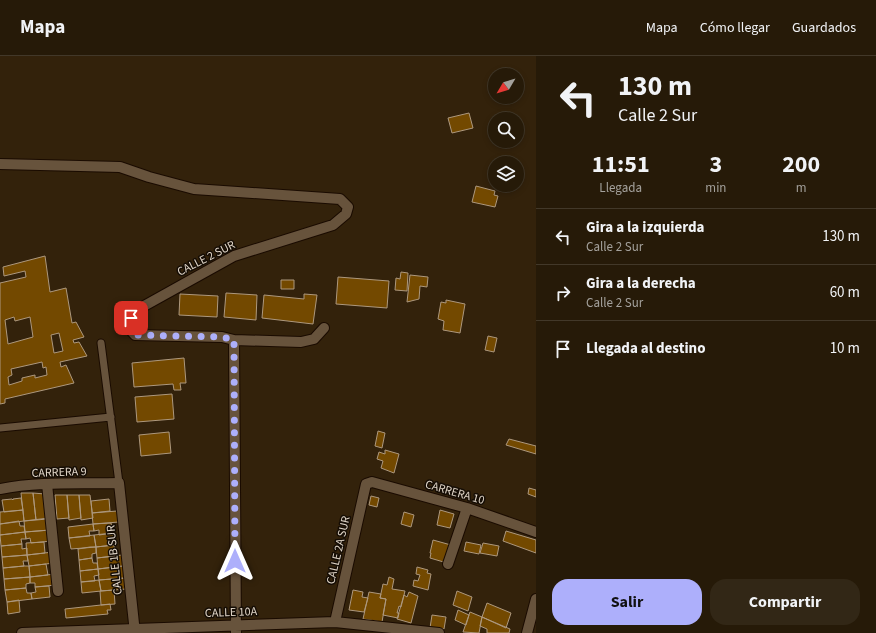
<!DOCTYPE html>
<html lang="es">
<head>
<meta charset="utf-8">
<style>
  :root { --surface:#261a08; --page:#322716; --text:#f1f3f6; --muted:#a4a19c; --line:#423829; --accent:#adaffb }
  body { margin:0; font-family:"Source Sans 3",sans-serif; background:var(--page); color:var(--text); height:100vh; display:flex; flex-direction:column; font-size:15px; white-space:nowrap }
  * { box-sizing:border-box; margin:0 }
  p { font-size:13px; color:var(--muted) }
  .icon { flex:none; width:22px; height:22px; fill:none; stroke:currentColor; stroke-width:2; stroke-linecap:round; stroke-linejoin:round }
  .map { position:relative; flex:1; overflow:hidden }
  .details { display:flex; flex-direction:column; background:var(--surface); width:340px }
  .details>* { flex:none }
  .guide { background:#261a08; color:var(--text); overflow:hidden }
  .needle { width:26px; rotate:232deg }
  .tools { position:absolute; left:488px; top:12px; display:grid; gap:8px }
  .tools a { display:grid; place-items:center; width:36px; height:36px; border-radius:50%; background:var(--surface); box-shadow:0 2px 6px #0003,0 0 0 1px var(--line); font-size:20px }
  .pin { position:absolute; display:grid; place-items:center; width:34px; height:34px; color:#fff; margin:-17px; border-radius:8px; box-shadow:0 2px 6px #0006 }
  .me { position:absolute; width:44px; margin:-22px; rotate:0deg; stroke-linejoin:round; filter:drop-shadow(0 0 3px #0008) }
  .turn { display:flex; align-items:center; gap:14px; height:84px; padding:0 16px; font-size:18px }
  .turn .icon { width:52px; height:52px; stroke-width:2.5 }
  .turn b { display:block; font-size:28px; line-height:34px }
  .eta { display:flex; justify-content:space-evenly; align-items:center; height:68px; text-align:center }
  .eta b { font-size:24px; font-weight:700; line-height:28px }
  .cta { display:flex; gap:8px; margin-top:auto; padding:8px 16px }
  .cta a { flex:1; height:46px; border-radius:16px; background:var(--accent); color:#111; font-size:16px; font-weight:700; line-height:46px; text-align:center }
  .cta a+a { background:var(--page); color:var(--text) }
  ul { padding:0; list-style:none }
  li { display:flex; align-items:center; gap:12px; height:56px; padding:0 16px; border-top:1px solid var(--line) }
  li div { flex:1 }
  li b { display:block; font-size:15px }
  li em { font-style:normal }
  header { display:flex; align-items:center; gap:24px; box-sizing:border-box; height:56px; padding:0 20px; background:var(--surface); border-bottom:1px solid var(--line) }
  header strong { font-size:19px }
  nav { display:flex; gap:22px; margin-inline-start:auto; font-size:14px }
  main { display:flex; flex:1; min-height:0 }
  .map>svg:first-child { display:block }
</style>
</head>
<body>
<header>
<strong>Mapa</strong>
<nav><a>Mapa</a><a>Cómo llegar</a><a>Guardados</a></nav>
</header>
<main>
<div class="map">
<svg width="536" height="577" viewBox="0 0 536 577">
  <rect width="100%" height="100%" fill="#33220b"/>
  <path fill="#734900" stroke="#ad987e" fill-rule="evenodd" d="M469,57l4,15 -21,5 -4,-15z
    M476,130l19,5 -1,4 4,1 -3,11 -23,-5z
    M45,200l5,36 16,-4 6,35 4,-1 8,15 -11,3 1,3 5,-1 8,14 -27,6 1,5 5,-2 8,18 -69,16v4l-5,1v-121l26,-6 -1,-6 -21,5 -1,-9zM14,261l1,4 15,-4 3,20 -25,7 -3,-24zM59,277l4,18 -9,2 -3,-18zM42,306l1,6 3,-1 1,8 -12,3v-3l-13,3v3l-13,4 -1,-8 4,-2 -1,-6z
    M401,216l7,1 -1,18 -12,-1 1,-12 4,1z
    M410,219l18,2 -1,10 -7,-1 -1,13 -12,3z
    M338,221l51,4 -2,27 -51,-4z
    M281,224h13v9h-13z
    M226,237l31,2 -1,25 -32,-3z
    M180,238l38,2 -1,21 -38,-2z
    M304,238l13,1 -4,29 -51,-6 2,-23 40,4z
    M446,244l19,4 -5,29 -17,-3 1,-9 -6,-2 3,-17 5,1z
    M488,280l9,2 -3,14 -9,-2z
    M184,302l2,25h-6l1,7h-7l-1,-6 -39,3 -2,-24z
    M172,338l2,25 -37,3 -2,-25z
    M378,375l7,2 -3,15 -7,-2z
    M169,376l2,21 -30,3 -2,-21z
    M509,383l27,7v8l-30,-9z
    M385,394l14,4 -5,19 -13,-5 2,-7 -6,-2 2,-7 6,2z
    M529,432l7,2v7l-8,-3z
    M21,437h12l3,27 -12,1z
    M33,437l12,1 2,25 -11,1z
    M55,439h12l2,23 -12,1z
    M67,439h12l2,23 -12,2z
    M79,439h11l3,23 -12,2z
    M371,440l8,2 -2,9 -8,-2z
    M21,442l2,12 -19,2 -2,-12 10,-1 1,1v-1z
    M109,443l1,12 -18,2 -1,-12z
    M23,454l1,11 -24,3v-12z
    M440,454l14,4 -4,14 -13,-3z
    M117,455l2,11 -26,2 -1,-11z
    M404,456l10,3 -3,12 -10,-3z
    M49,462l1,12 -25,2 -1,-11z
    M19,465l1,5h4l1,6 -25,3v-11z
    M111,467l2,10 -14,2v-5l-5,1 -1,-7z
    M93,468l1,7h-5l1,5 -21,2 -1,-11z
    M50,474l2,11 -21,2 -1,-5 -4,1 -1,-7z
    M506,475l30,9v13l-33,-12z
    M25,476l1,7h-5l1,5 -21,2 -1,-11z
    M113,477l1,12 -18,2 -2,-12z
    M94,479l2,12 -25,2 -2,-11z
    M433,484l18,5 -4,18 -17,-5 1,-5h-1z
    M44,486l1,11 -18,2 -1,-12z
    M466,486l15,3 -2,9 -15,-3z
    M483,487l16,3 -2,10 -17,-3z
    M22,488v5l5,-1v7l-25,2 -1,-11z
    M114,489l1,11 -18,2 -1,-11z
    M90,491h6v6l-4,1v4l-13,2 -1,-11z
    M53,496l1,11 -25,3 -2,-11z
    M27,499l1,6h-5l1,5 -21,2 -1,-11z
    M122,499l1,11 -25,3 -1,-11z
    M92,502l1,5h4l1,6 -18,2 -1,-11z
    M46,508l2,11 -18,2 -1,-11z
    M24,510h5l1,11 -26,2 -1,-11z
    M123,510l2,12 -26,2 -1,-11z
    M417,511l11,3 -1,3 4,1 -3,16 -15,-4 1,-6 4,1 2,-6 -4,-1z
    M98,513l1,6 -5,1 1,5 -14,1 -1,-11z
    M55,518l1,11 -21,2v-4h-5v-6z
    M30,521v6l-4,1v4l-21,2 -1,-11z
    M389,521l5,2 -2,10 13,2 -4,16 -2,-1 -2,7h2l-1,5 -15,-3 3,-16 -6,-1 3,-14 4,1z
    M125,522l1,11 -25,2 -2,-11z
    M99,524l2,11 -19,2 -1,-11z
    M49,530l1,11 -18,2 -1,-6 5,-1 -1,-5z
    M26,532l1,5h4l1,6 -25,3 -2,-12z
    M114,534l1,14 -14,1 -1,-14z
    M353,534l10,2 -1,5 6,1 -4,14 -15,-2z
    M457,535l15,6 -4,14 -15,-6z
    M369,536l12,2 -1,4 6,1 -4,23 -19,-3z
    M409,536l9,4 -7,27 -14,-4 7,-24 3,2z
    M19,544l1,12 -12,2 -1,-12z
    M487,547l24,10 -5,15 -24,-11z
    M110,548l1,6h-4l1,4 -42,4 -1,-9z
    M458,554l11,5 -3,10 -11,-5z
    M470,556l12,5 -3,16 -16,-1z
    M432,559l14,2 -2,12 -14,-1z
    M482,561l28,12 -1,4h-22v-4l-7,-3z"/>
  <g fill="none" stroke-linecap="round" stroke-linejoin="round">
    <defs>
      <path id="lane" d="M101,287l18,140
        M0,372l111,-11"/>
      <path id="street" d="M0,108l120,3 29,10 45,12 146,10 8,8 -2,7 -13,11 -99,31 -99,55 -9,14 9,10 87,2 12,3 67,2 13,-3 10,-11
        M234,284l2,293
        M47,428l11,107
        M0,433c39,-8 80,-5 119,-6l16,150
        M448,508l19,-56
        M335,566l31,-138 6,-2 95,26 69,24
        M22,577l313,-11 104,11
        M527,577l9,-34"/>
    </defs>
    <use href="#lane" stroke="#1a0b00" stroke-width="9"/>
    <use href="#street" stroke="#1a0b00" stroke-width="12"/>
    <use href="#lane" stroke="#67533c" stroke-width="7"/>
    <use href="#street" stroke="#67533c" stroke-width="10"/>
  </g>
  <g fill="none" stroke-linecap="round" stroke-linejoin="round">
    <path stroke="#adaffb" stroke-width="7" stroke-dasharray="0 12.6" d="M131,262l-5,7 9,10 87,2 12,3 1,221"/>
  </g>
  <g text-anchor="middle" stroke-width="3" stroke-linejoin="round" paint-order="stroke">
    <g font-size="12" fill="#e0d5c7" stroke="#150d05">
      <text transform="translate(206 202) rotate(-27)" y="4">CALLE 2 SUR</text>
      <text transform="translate(59 416) rotate(-2)" y="4">CARRERA 9</text>
      <text transform="translate(455 436) rotate(16)" y="4">CARRERA 10</text>
      <text transform="translate(338 494) rotate(-77)" y="4">CALLE 2A SUR</text>
      <text transform="translate(114 504) rotate(-96)" y="4">CALLE 1B SUR</text>
      <text transform="translate(231 556) rotate(-2)" y="4">CALLE 10A</text>
    </g>
  </g>
</svg>
<div class="tools">
<a><svg class="needle" viewBox="-14 -14 28 28"><path d="M0-13l5 13h-10z" fill="#e53935"/><path d="M0 13l5-13h-10z" fill="#a4a19c"/></svg></a>
<a><svg class="icon" aria-label="search" viewBox="0 0 24 24"><circle cx="10" cy="10" r="6"/><path d="M15 15l6 6"/></svg></a>
<a><svg class="icon" aria-label="layers" viewBox="0 0 24 24"><path d="M12 4l9 5-9 5-9-5zM3 14l9 5 9-5"/></svg></a>
</div>
<div class="pin" style="left:131px;top:262px;background:#d93025"><svg class="icon" aria-label="arrive" viewBox="0 0 24 24"><path d="M6 21V4h12l-3 4 3 4H6"/></svg></div>
<svg class="me" style="left:235px;top:505px" viewBox="-20 -20 40 40"><path d="M0-17L14 15 0 8-14 15z" fill="#adaffb" stroke="#fff" stroke-width="4"/></svg>
</div>
<section class="details">
<div class="guide">
<div class="turn"><svg class="icon" aria-label="left" viewBox="0 0 24 24"><path d="M17 20v-9H6M10 6l-5 5 5 5"/></svg><div><b>130 m</b>Calle 2 Sur</div></div>
</div>
<div class="eta">
<div><b>11:51</b><p>Llegada</p></div>
<div><b>3</b><p>min</p></div>
<div><b>200</b><p>m</p></div>
</div>
<ul>
<li><svg class="icon" aria-label="left" viewBox="0 0 24 24"><path d="M17 20v-9H6M10 6l-5 5 5 5"/></svg><div><b>Gira a la izquierda</b><p>Calle 2 Sur</p></div><em>130 m</em></li>
<li><svg class="icon" aria-label="right" viewBox="0 0 24 24"><path d="M7 20v-9h11M14 6l5 5-5 5"/></svg><div><b>Gira a la derecha</b><p>Calle 2 Sur</p></div><em>60 m</em></li>
<li><svg class="icon" aria-label="arrive" viewBox="0 0 24 24"><path d="M6 21V4h12l-3 4 3 4H6"/></svg><div><b>Llegada al destino</b></div><em>10 m</em></li>
</ul>
<div class="cta"><a>Salir</a><a>Compartir</a></div>
</section>
</main>
</body>
</html>
